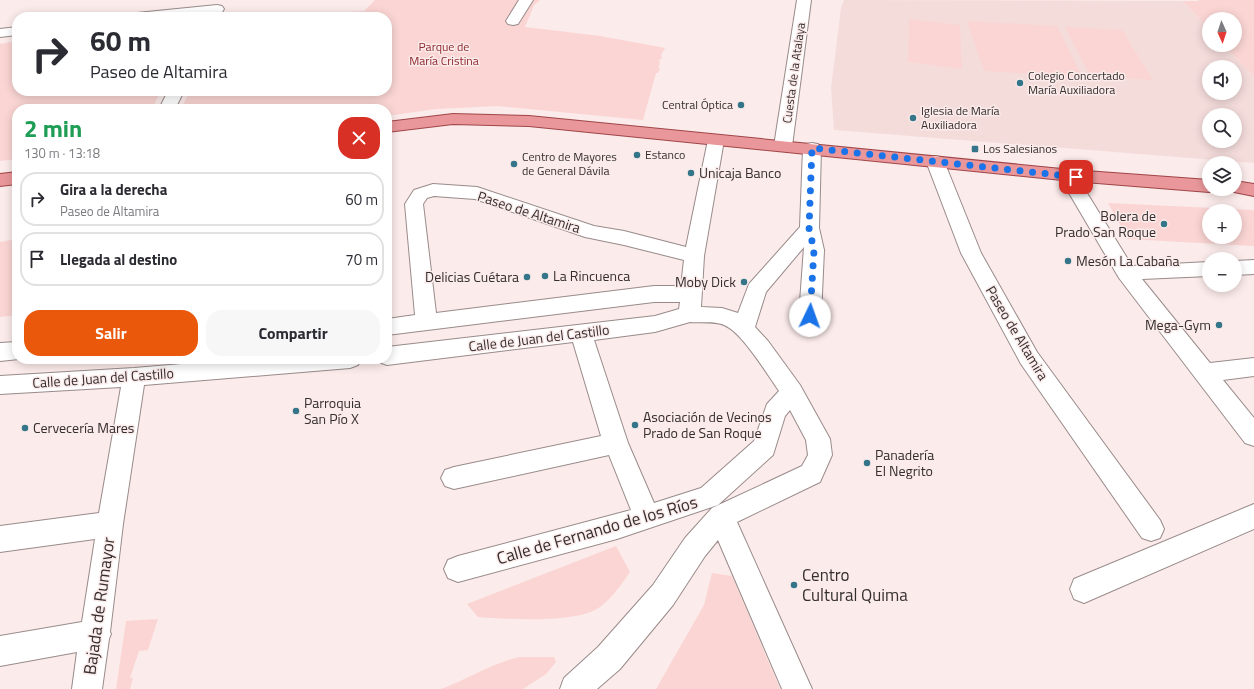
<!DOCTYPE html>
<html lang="es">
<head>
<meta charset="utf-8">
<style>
  :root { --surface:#fff; --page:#f7f7f7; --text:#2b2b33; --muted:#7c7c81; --line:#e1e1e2; --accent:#ea580c }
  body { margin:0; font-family:"Titillium Web",sans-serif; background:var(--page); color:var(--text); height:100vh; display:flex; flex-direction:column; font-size:15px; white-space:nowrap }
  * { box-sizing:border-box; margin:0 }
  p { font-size:13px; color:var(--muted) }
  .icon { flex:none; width:22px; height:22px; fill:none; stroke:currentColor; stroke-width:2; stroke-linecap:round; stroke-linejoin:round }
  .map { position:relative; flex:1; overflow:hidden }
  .sheet { position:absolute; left:12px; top:104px; width:380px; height:260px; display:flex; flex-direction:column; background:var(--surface); border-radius:16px; box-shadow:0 2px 10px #0003 }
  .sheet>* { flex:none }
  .guide { position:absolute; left:12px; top:12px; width:380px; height:84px; border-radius:16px; box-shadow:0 2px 10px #0003; background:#fff; color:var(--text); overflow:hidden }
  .needle { width:26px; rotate:177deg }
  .fabs { position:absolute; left:1202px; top:12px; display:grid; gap:8px }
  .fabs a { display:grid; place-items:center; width:40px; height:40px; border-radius:50%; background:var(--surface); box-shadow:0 2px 10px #0003; font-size:20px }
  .pin { position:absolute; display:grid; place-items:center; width:34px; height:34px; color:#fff; margin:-17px; border-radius:8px; box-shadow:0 2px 6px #0006 }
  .me { position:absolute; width:44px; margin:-22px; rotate:3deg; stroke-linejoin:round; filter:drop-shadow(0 0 3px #0008) }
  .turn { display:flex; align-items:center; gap:14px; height:84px; padding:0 12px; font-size:18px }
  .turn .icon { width:52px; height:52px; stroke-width:2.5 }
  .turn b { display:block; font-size:28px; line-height:34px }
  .round { display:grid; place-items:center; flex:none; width:42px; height:42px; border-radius:16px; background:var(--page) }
  .head { display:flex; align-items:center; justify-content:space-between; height:68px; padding:0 12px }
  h1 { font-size:24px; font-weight:700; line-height:30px; color:#1e9e55 }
  .action { display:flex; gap:8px; margin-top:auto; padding:8px 12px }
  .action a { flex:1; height:46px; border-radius:16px; background:var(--accent); color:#fff; font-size:16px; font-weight:700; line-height:46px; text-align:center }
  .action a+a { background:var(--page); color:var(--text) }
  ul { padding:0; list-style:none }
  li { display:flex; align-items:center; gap:12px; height:54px; margin:0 8px 6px; padding:0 4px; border:2px solid var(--line); border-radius:16px }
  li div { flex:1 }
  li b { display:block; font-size:15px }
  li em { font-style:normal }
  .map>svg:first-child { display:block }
</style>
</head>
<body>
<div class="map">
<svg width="1254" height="689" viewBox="0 0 1254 689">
  <rect width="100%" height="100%" fill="#fbebea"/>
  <path fill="#f4dcdb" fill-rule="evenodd" d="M844,0l339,1 26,28v16h15l30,32v86l-420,-33 -3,-42 10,-80zM1209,67h26v26h-26zM1209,115h26v26h-26z"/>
  <path fill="#fad5d3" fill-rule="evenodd" d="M375,0h165l-6,5 -9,22 75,9 65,12 -4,7 1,3 -3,2 1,3 -2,5 2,1 -2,4h-2l-13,47 -146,-14 -61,3 -49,7v-7h-206l9,-18h197v-74h-93v-2l70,-4z
    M1199,0h55v77l-30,-32h11v-26h-26v10l-26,-28h15z
    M909,19l51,6 2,44 -54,-7z
    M967,21l90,5 25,51 -98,-6z
    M1065,27l57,3 31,50 -63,-4z
    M17,41v50h144l-9,18h-135v50l-17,2v-117z
    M1108,203l146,7v36l-126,-7zM1209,211h26v26h-26z
    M17,239v76l-17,2v-75z
    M616,546l14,26c-9,13 -18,26 -30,35 -23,17 -94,12 -122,10l-11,-13z
    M712,573l20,3 48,113h-124l48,-84z
    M158,619l-10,31 -9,1 -9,27h3l-3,11h-14l10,-68z
    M519,657h35l2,5 -10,12 -23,15h-82c27,-10 50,-25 78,-32z"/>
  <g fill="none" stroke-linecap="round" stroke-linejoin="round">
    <defs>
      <path id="minor" d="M519,0h14l-15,24 -5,1 -5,-1 -2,-3z
        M797,0h14l-19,146 -3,4 -6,1 -6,-1 -3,-4z
        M217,5l5,1 2,3 -2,3 -44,5h-48l2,-3 5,-1z
        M17,27v8l-17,2v-8z
        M168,91h16l-9,18h-16z
        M716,135l6,1 2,4 -20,116 -3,51 21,1 16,5 11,-29 51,-57 3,-79 3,-4 6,-1 6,1 3,4 -2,80 5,22 -3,66 -3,6 -8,2 -8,-2 -3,-6 5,-69 -38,45 -11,35 13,14 32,44 30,54 2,16 -12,27 -83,40 75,167h-30l-64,-149 -13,16 -32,49 -53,64 -23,20h-37l4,-11 34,-31 55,-62 32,-47 27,-30 90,-42 6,-11 -2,-15 -16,-30 -5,6 -12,39 -55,50 -101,34 -159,43 -10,-4 -4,-9 4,-9 10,-4 173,-46 -22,-55 -155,34 -9,-3 -4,-8 4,-8 9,-3 147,-31 -28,-94 -186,23 -8,-3 -2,-3h10v-12l268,-31 24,-7 1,-7h-26l-267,33v-16l28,-4 -10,-111 9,-14 19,-6 44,3 117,39 30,5 62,16 22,-107 2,-4zM434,196l41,3 110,38 39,8 60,15 -3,26h-27l-218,27 -13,-109 4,-6zM690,322c9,1 26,-1 34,3 18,7 43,49 55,66l-12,13 -13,37 -53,47 -47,15 -26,-60 -34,-103 61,-8z
        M935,156l6,1 3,4 37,92 56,99 123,168 4,9 -4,9 -9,3 -9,-3 -121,-174 -60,-111 -35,-92 3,-4z
        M1068,170l6,2 58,94 77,-4v14l-67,3 68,84 44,-5v18l-31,4 31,38v28l-9,-3 -126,-165 -60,-102 3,-4z
        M1254,260v14l-19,1v-14z
        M17,342v17h2l-19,2v-18z
        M242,359h119l-3,6 -8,3 -206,17 -21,139 -13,108 1,2 -2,5 -7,50h-30l5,-37 -77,14v-30l82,-14 13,-83 -95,13v-26l99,-13 22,-126 -121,7v-18l134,-8z
        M1254,504v25l-170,74 -10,-4 -4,-10 4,-10z"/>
      <path id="major" d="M453,114l76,2 543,54 137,10v9h7l-7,3 -137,-11 -543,-55 -76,-2 -66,8v-10z
        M17,172v12l-17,2v-12z
        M1235,181l19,3v12l-25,-5 -2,-2h8z"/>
    </defs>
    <use href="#minor" stroke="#998b8a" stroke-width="2"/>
    <use href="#major" stroke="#a04548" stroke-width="2"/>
    <use href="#minor" fill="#fff" fill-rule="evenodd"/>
    <use href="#major" fill="#e9979a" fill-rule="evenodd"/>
  </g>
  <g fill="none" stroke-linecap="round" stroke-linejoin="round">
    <path stroke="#1a73e8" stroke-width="7" stroke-dasharray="0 12.6" d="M810,316l4,-66 -5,-22 3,-80 264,29"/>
  </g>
  <g fill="#357589" stroke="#fbebea" stroke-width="1.5">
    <circle cx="1020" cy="83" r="4"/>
    <circle cx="741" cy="105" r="4"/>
    <circle cx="913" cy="118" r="4"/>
    <rect x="971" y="145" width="8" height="8" rx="2"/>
    <circle cx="637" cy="155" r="4"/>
    <circle cx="514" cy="164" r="4"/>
    <circle cx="691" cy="173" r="4"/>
    <circle cx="1164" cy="224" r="4"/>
    <circle cx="1068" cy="261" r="4"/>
    <circle cx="545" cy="276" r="4"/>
    <circle cx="527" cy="277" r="4"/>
    <circle cx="744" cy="282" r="4"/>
    <circle cx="1219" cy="325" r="4"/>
    <circle cx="296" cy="411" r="4"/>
    <circle cx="635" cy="425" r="4"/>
    <circle cx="25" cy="428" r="4"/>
    <circle cx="867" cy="463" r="4"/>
    <circle cx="794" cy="585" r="4"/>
  </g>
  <g text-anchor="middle" stroke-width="3" stroke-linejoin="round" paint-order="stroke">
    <g font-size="12" fill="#8e282d" stroke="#fbebea">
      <text x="444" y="51">Parque de<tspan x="444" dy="14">María Cristina</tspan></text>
    </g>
    <g font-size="12" fill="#342e2e" stroke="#fbebea">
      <text transform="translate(794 73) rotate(-82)" y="4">Cuesta de la Atalaya</text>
    </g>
    <g font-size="12" fill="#342e2e" stroke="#fbebea" text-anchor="start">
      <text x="1028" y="80">Colegio Concertado<tspan x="1028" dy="14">María Auxiliadora</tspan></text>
      <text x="733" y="109" text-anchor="end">Central Óptica</text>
      <text x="921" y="115">Iglesia de María<tspan x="921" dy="14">Auxiliadora</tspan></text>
      <text x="983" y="153">Los Salesianos</text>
      <text x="645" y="159">Estanco</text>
      <text x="522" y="161">Centro de Mayores<tspan x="522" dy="14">de General Dávila</tspan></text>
    </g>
    <g font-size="14" fill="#342e2e" stroke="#fbebea" text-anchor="start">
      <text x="699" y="178">Unicaja Banco</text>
      <text x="1156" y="221" text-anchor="end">Bolera de<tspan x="1156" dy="16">Prado San Roque</tspan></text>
      <text x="1076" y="266">Mesón La Cabaña</text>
      <text x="553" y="281">La Rincuenca</text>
      <text x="519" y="282" text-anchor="end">Delicias Cuétara</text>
      <text x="736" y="287" text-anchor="end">Moby Dick</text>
      <text x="1211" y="330" text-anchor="end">Mega-Gym</text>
      <text x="304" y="408">Parroquia<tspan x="304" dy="16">San Pío X</tspan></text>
      <text x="643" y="422">Asociación de Vecinos<tspan x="643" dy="16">Prado de San Roque</tspan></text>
      <text x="33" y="433">Cervecería Mares</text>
      <text x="875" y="460">Panadería<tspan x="875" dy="16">El Negrito</tspan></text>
    </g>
    <g font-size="14" fill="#342e2e" stroke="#fbebea">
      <text transform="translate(529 212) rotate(18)" y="5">Paseo de Altamira</text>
      <text transform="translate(1017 333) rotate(59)" y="5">Paseo de Altamira</text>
      <text transform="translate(539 338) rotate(-7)" y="5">Calle de Juan del Castillo</text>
      <text transform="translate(103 378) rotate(-4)" y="5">Calle de Juan del Castillo</text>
    </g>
    <g font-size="17" fill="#342e2e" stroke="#fbebea">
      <text transform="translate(597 530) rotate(-16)" y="6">Calle de Fernando de los Ríos</text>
      <text transform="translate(99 606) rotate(-82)" y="6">Bajada de Rumayor</text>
    </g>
    <g font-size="17" fill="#342e2e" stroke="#fbebea" text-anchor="start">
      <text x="802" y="581">Centro<tspan x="802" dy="20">Cultural Quima</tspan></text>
    </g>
  </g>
</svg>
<div class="fabs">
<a><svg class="needle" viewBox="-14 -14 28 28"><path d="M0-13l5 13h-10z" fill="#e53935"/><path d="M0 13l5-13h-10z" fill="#7c7c81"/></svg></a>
<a><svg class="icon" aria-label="sound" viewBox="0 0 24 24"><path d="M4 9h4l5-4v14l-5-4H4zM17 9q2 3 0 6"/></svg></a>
<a><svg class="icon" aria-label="search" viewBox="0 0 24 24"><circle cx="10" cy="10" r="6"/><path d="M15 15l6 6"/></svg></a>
<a><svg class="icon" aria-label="layers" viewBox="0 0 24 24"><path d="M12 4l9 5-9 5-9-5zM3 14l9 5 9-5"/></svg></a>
<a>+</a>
<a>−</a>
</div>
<div class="pin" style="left:1076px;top:177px;background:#d93025"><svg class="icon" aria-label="arrive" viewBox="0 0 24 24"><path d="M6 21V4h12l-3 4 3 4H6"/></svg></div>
<svg class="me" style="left:810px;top:316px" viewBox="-20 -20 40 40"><circle r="19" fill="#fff"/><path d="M0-13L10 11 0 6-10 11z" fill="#1a73e8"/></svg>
<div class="guide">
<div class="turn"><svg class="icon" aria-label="right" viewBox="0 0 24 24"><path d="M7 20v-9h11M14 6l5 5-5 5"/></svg><div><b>60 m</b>Paseo de Altamira</div></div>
</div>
<section class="sheet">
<div class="head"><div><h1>2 min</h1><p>130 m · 13:18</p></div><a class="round" style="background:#d93025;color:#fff"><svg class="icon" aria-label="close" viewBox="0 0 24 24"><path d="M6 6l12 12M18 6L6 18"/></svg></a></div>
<ul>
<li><svg class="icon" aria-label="right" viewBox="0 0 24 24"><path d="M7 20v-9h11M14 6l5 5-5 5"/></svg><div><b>Gira a la derecha</b><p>Paseo de Altamira</p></div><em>60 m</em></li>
<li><svg class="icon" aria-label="arrive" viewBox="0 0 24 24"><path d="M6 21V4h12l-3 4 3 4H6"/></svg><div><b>Llegada al destino</b></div><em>70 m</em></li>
</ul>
<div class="action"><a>Salir</a><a>Compartir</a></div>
</section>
</div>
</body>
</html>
